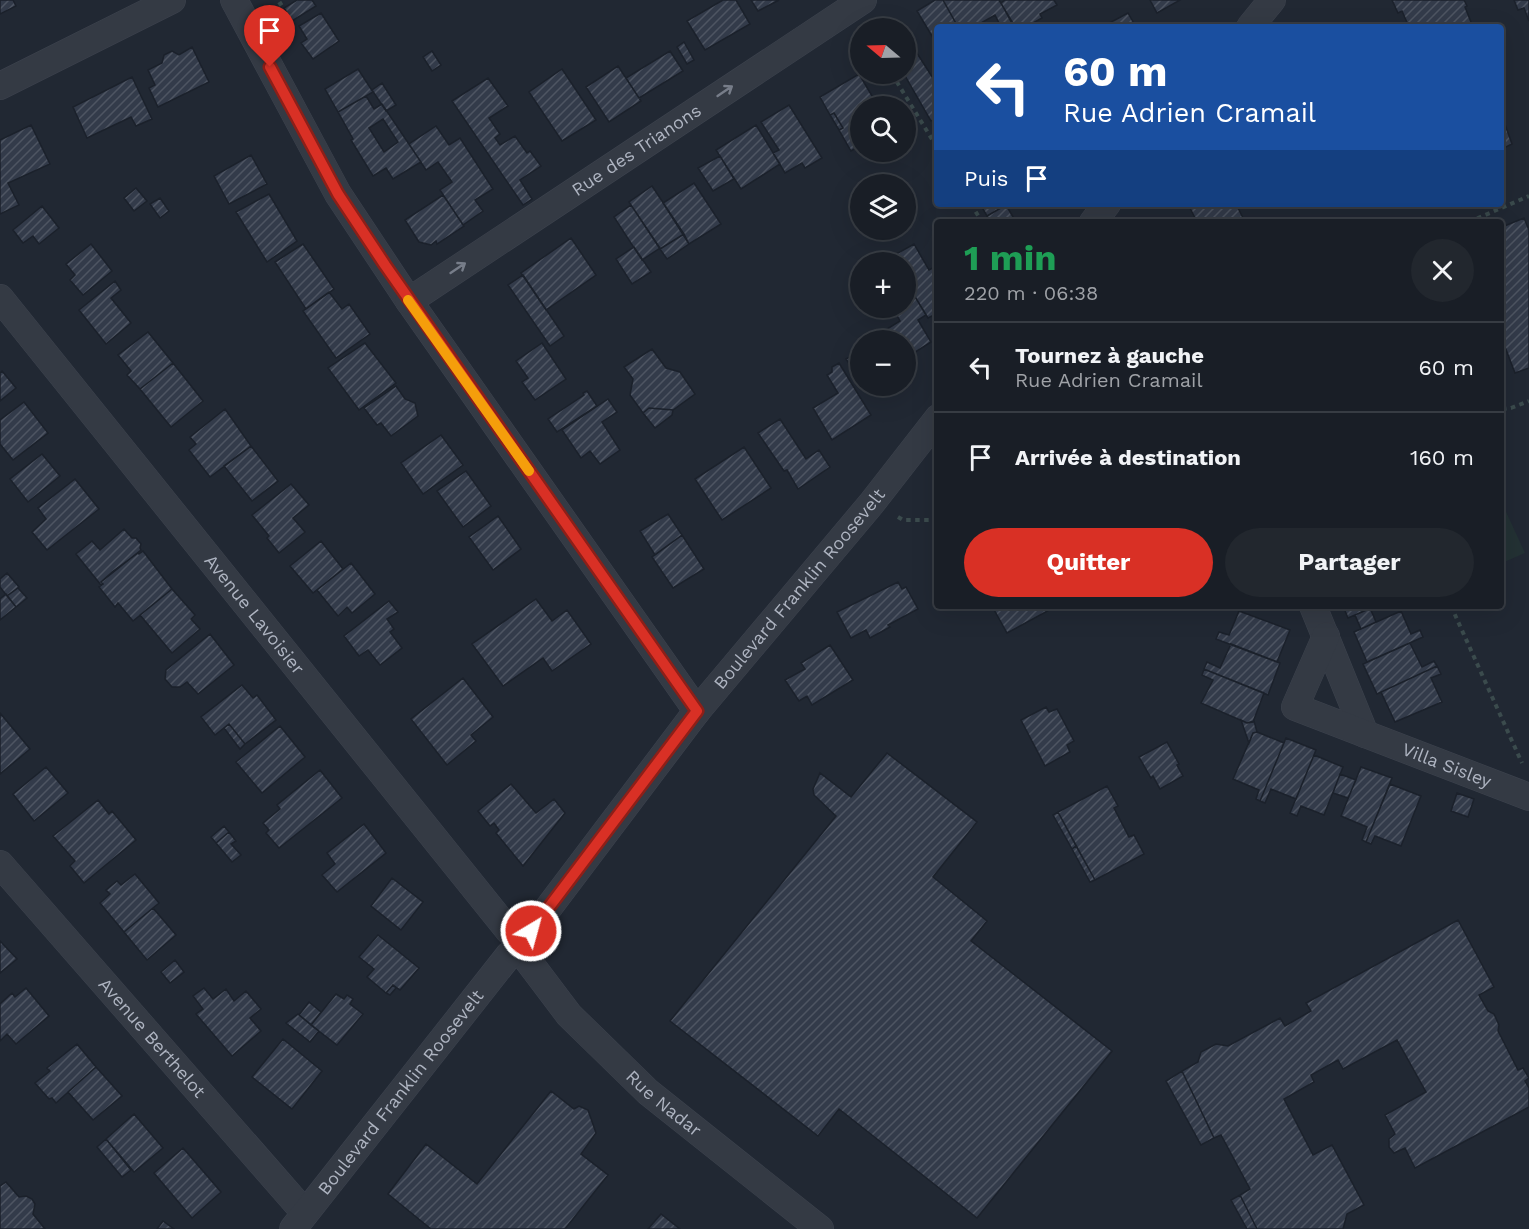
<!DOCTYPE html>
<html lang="fr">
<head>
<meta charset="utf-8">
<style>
  :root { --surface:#191e26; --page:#22272e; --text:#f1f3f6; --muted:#9fa2a7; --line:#373c43; --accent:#d93025 }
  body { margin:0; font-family:"Work Sans",sans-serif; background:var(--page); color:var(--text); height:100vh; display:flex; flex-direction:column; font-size:22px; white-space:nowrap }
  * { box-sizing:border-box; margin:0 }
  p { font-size:20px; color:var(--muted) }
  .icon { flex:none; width:33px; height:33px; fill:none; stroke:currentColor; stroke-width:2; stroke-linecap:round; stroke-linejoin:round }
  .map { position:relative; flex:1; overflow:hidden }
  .drawer { position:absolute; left:934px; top:219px; width:570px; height:390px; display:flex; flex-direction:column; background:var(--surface); border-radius:6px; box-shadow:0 6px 24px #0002,0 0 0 2px var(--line) }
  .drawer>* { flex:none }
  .banner { position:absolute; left:934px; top:24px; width:570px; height:183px; border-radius:6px; box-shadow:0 6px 24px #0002,0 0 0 2px var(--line); background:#1a4fa0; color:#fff; overflow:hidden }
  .needle { width:39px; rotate:289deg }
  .tools { position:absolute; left:850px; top:18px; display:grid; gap:12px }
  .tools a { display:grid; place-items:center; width:66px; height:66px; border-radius:50%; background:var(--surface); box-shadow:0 6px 24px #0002,0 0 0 2px var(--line); font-size:30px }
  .pin { position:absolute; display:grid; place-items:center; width:51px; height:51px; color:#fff; margin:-62px -26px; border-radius:50% 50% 50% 0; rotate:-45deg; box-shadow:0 0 6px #0007 }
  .pin .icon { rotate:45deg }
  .me { position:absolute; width:66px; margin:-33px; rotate:37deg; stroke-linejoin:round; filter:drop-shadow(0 0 4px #0008) }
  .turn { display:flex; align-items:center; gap:21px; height:126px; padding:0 30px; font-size:27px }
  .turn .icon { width:78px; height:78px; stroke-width:2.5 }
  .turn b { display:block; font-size:42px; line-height:51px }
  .then { display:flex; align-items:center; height:57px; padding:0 30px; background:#0003; gap:12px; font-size:22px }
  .round { display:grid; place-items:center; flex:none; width:63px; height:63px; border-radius:32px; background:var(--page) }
  .headline { display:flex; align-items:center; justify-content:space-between; height:102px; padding:0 30px }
  h1 { font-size:36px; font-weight:700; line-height:45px; color:#1e9e55 }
  .button { display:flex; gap:12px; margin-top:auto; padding:12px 30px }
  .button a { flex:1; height:69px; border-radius:36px; background:var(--accent); color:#fff; font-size:24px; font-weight:700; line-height:69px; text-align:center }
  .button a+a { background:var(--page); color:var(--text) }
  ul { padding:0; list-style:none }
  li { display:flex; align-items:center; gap:18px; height:90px; padding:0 30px; border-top:2px solid var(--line) }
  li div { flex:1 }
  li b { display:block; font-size:22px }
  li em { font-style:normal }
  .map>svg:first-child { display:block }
</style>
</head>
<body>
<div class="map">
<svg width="1529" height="1229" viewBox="0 0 1529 1229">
  <defs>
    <pattern id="building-hatch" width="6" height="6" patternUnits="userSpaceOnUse" patternTransform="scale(1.5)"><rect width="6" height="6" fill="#333b4a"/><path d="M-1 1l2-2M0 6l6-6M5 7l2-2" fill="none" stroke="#4e5562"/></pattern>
  </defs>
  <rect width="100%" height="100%" fill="#212833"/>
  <path fill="#233134" d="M1502,503l23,50 -23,10z"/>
  <path fill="url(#building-hatch)" stroke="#1b212b" stroke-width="1.5" fill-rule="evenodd" d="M0,0h13l3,6 -16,8z
    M297,0h15l4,6 -24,15 -8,-13z
    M723,0h13l14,24 -45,26 -18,-29z
    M751,0h28l-21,11z
    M935,0h8l15,27h-20v19l-21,-35z
    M943,0h56l15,25 -13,2 -6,-12 -21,12h-16z
    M1005,0h49l3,5 -17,9 2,4 -16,9h-4l-2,-3 -6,3 -13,-24z
    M1150,0h30l-23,13z
    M1392,0h72l3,6 -2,1 8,20h-64l-7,-16 -4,2z
    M1514,0h15v21l-5,-13 -6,2z
    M321,13l18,28 -26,18 -12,-16 6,-4 -8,-13z
    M1128,13l8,14h-34z
    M906,36l32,50v30l-7,5 -27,-47h2z
    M684,42l10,18 -7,4 -10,-17z
    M192,47l17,35 -51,25 -9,-19 6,-3 -7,-15 14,-7 2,-8 8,-4 7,4z
    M432,51l9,14 -9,6 -9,-14z
    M670,51l13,20 -44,27 -13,-20z
    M618,66l23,35 -32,21 -23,-35z
    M358,69l15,23 -35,20 -13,-23z
    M562,69l34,51 -34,21 -33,-49z
    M859,74l19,32h-17v39l-10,6 -12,-21 4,-2 -9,-15 -4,2 -10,-18z
    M132,77l20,42 -16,7 -5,-9 -44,21 -14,-31z
    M488,78l20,28 -19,12 11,16 -5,4 5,7 15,-9 12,17 3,-2 11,15 -21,14 12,19 -9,6 -71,-104z
    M382,83l14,22 -10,6 -14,-21z
    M366,96l8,13 8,-5 39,58 -28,17 -7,-11 -13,8 -22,-36 2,-1 -15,-27zM383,119l15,23 -14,10 -15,-24z
    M789,105l33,53 -17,10 -3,-5 -17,10 -12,-20 6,-3 -18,-28z
    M834,113l9,15 -4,2 -9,-15z
    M1502,116l10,28 -10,5z
    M31,125l19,39 -42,19 11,22 -19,9v-74z
    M756,125l24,39 -39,25 -25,-39z
    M436,126l13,19 11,-7 33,51 -18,11 8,11 -20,14 -23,-35 12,-8 -14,-20 -12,8 -17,-26z
    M251,155l16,29 -38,20 -15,-28z
    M720,156l14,23 -21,12 -15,-23z
    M694,183l27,41 -32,20 -26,-41z
    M652,186l32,48 -24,15 -31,-47z
    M136,188l11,13 -13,10 -10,-13z
    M269,194l28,47 -30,21 -31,-50z
    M443,195l21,31 -27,18 -1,-3 -5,4 -12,-3 -14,-22z
    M160,198l9,13 -9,7 -10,-14z
    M980,204h26v1l-19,11z
    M1188,204h48l9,18h-48z
    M631,205l29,43 -18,12 -28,-43z
    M1006,205l10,17h-26l-3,-6z
    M42,206l17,22 -20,16 -6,-8 -10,7 -10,-13z
    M1524,218l5,12v138l-14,5 -13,-34v-112z
    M874,230h23l-17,10z
    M684,234l5,10 -22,15 -7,-10z
    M571,238l25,37 -50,35 -25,-37z
    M91,244l21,27 -29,24 -13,-15 5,-5 -9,-11z
    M303,244l31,45 -28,20 -31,-47z
    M914,244l15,26 9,-5v48l-10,5 -22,-36v-20h-12l-3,-5z
    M634,247l17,25 -19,12 -16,-25z
    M523,275l41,61 -14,10 -42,-61z
    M115,281l6,9 -10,8 20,25 -25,21 -27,-34z
    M329,292l13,17 7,-5 21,30 -34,24 -33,-47z
    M914,295l12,20 -8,5 13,22 -25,16v-18h-12l-7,-11 13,-8 -7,-13h13v-8z
    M148,332l25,31 -33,26 -13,-14 4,-4 -13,-16z
    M886,335l3,5h-13z
    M365,343l31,40 -37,27 -31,-42z
    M542,343l24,36 -31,21 -13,-18 6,-4 -12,-17z
    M652,349l14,19 14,4 15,22 -22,16 -24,-2 -6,5 -13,-18 3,-16 -9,-12z
    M861,350v32l-15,-23z
    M173,363l30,38 -32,26 -31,-38z
    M839,363l32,52 -39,25 -19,-32 25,-15 -11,-18 5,-3v-5z
    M2,371l14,17 -16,13v-28z
    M396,386l9,13 10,4 3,13 -27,20 -10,-13 -4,2 -13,-17z
    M870,386h16l-12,6z
    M587,391l10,15 -40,26 -9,-13 36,-24 -1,-2z
    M608,399l9,13 -15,10 18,28 -20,14 -10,-13 -9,7 -19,-28z
    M24,402l24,31 -35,27 -13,-16v-24z
    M649,408l24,2 -1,5 -17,13 -12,-15z
    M225,409l26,37 -41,31 -21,-27 7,-6 -6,-7z
    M780,419l26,40 13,-9 11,17 -32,22 -11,-19 -3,1 -26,-38z
    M441,435l22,30 -40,29 -22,-31z
    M251,446l27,35 -26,20 -28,-35z
    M744,447l27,41 -49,32 -27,-41z
    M42,454l18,22 -32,26 -18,-23z
    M466,471l25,35 -28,21 -26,-36z
    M75,479l24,30 -52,41 -15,-18 14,-13 -8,-11z
    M291,484l18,21 -16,13 12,14 -26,21 -12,-15 2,-2 -17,-21z
    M668,514l14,21 -27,20 -15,-24z
    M498,516l23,33 -28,21 -24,-33z
    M124,529l8,9h4l5,6 -1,4 1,2 -40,32 2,2 -2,1 -25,-31 16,-13 8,9z
    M682,535l22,34 -31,19 -21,-31z
    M321,541l22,28 -30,24 -23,-27z
    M143,551l29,38 -39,32 -15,-18 -3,4 -16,-20 4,-3 -2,-2 11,-10 26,-19 1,1z
    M351,563l24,31 -23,19 -5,-6 -9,9 -21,-26z
    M7,573l12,14 -12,9 -7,-9v-8z
    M898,582l4,7 4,-2 12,22 -30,16 2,2 -20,11 -4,-8 -15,8 -14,-26z
    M18,588l9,10 -11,9 -9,-11z
    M172,589l23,26 -4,4 9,10 -28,24 -32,-38z
    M6,594l10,13 -16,13v-21z
    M536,599l16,22 15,-11 24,34 -39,27 -9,-13 -40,28 -31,-42z
    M389,601l9,11 -11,7 7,10 -4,3 12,16 -22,17 -12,-15 -9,6 -15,-20z
    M992,606h60l1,2 -46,25z
    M1343,606h33l-28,12z
    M1370,608l6,14 -15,7 -6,-14z
    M1239,611l51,19 -13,32 -61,-23 3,-7 10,3z
    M1401,611l10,23 9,-4 3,7 -56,25 -13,-30z
    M210,634l24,31 -36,29 -11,-12 -7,5h-8l-7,-8 1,-9z
    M1410,643l12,24 12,-6 3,5 -60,28 -14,-30z
    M1231,644l49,19 -12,32 -64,-26 3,-7 13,6z
    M830,645l23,35 -41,25 -5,-9 -8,5 -14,-21 20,-11 -4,-6z
    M1437,666l4,8 -10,4 11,24 -47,20 -14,-30z
    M1204,669l60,24 -11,29 -6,1 -46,-20 12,-23 -11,-5z
    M463,678l30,39 -22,18 5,6 -29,24 -36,-46z
    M242,685l11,13 4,-3 19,25 -31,24 -16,-20 -14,11 -14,-18z
    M1046,707l3,5 8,-3 17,32 -7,4 3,7 -25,14 -24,-46z
    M0,713l30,36 -30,25z
    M1241,720l6,3 7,-2 3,11 -4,1 -4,10z
    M229,724l16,20 -5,5 -16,-21z
    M280,726l25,31 -43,36 -26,-31z
    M1257,732l27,11 -24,58 -4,-2 3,-9 -26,-11 20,-46z
    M1286,738l30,12 -20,49 -25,-10 -6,14 -5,-2z
    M1167,742l12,22 -2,1 6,11 -23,13 -7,-13 -2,2 -12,-21z
    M887,753l90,69 -44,55 54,44 -16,20 141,110 -135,167 -138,-109 -21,27 -148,-115 166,-205 -22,-21 -1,-6 7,-16 31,24z
    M1314,755l29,12 -19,48 -23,-9 -4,10 -7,-3z
    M46,767l22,26 -34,28 -21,-27z
    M1361,767l31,11 -26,64 -4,-2 5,-13 -26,-11z
    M320,770l22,28 -63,50 -13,-15 3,-3 -6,-7 17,-14 -3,-4z
    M1340,774l16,6 -8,18 -15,-5z
    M511,784l25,29 18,-14 11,14 -42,53 -27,-33 3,-3 -5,-7 -4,3 -12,-15z
    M1390,784l31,12 -20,50 -26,-10 -4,8 -5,-2z
    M1107,786l11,20 -4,2 15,29 5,-2 10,19 -49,26 -37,-68z
    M1457,793l17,6 -6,18 -17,-6z
    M98,800l11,14 3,-3 24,29 -52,43 -14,-17 5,-5 -22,-25z
    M1058,812l18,34 -4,3 -19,-34z
    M364,824l22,29 -49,39 -15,-17 13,-11 -8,-11z
    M224,826l5,6 -13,11 -5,-6z
    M229,832l7,9 -5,3 10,11 -9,7 -16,-19z
    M1076,846l19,34 -5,2 -18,-33z
    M135,874l24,29 -35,29 -24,-29 10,-9 -4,-4 11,-9 4,4z
    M392,878l31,24 -22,28 -30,-24z
    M153,908l23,27 -29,25 -23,-28z
    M1458,920l36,67 -15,8 9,16 6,3 5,11 -1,6 20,39 5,-2 6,10 -4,3 4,7v19l-114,61 -10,-20 -11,5 -5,-6v-8l6,-5 -10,-19 41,-23 -29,-52 -54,29 -5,-9 -27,15 3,7 -30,17 29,56 19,-10 32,60 -17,9 -4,15h-86l-17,-34 10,-6 -29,-54 -7,3 -32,-67 16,-9 3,-10 15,-8 12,2 52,-28 5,8 26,-15 -5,-8z
    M378,935l41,33 -19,22 -7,-5 -7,8 -19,-16 7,-8 -15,-12z
    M0,941l17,18 -17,14z
    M175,960l9,12 -14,11 -9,-11z
    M393,985l3,3 -6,7 -4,-2z
    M26,988l23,28 -33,28 -9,-10 -7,7v-37l12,-11 3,4z
    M204,988l9,11 13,-10 8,12 12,-10 15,18 -11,9 11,13 -29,25 -36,-42 7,-5 -10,-13z
    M336,994l8,5 3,-4 6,4 -3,5 13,10 -26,31 -26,-20z
    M309,1002l12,10 -10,13 -12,-10z
    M298,1014l21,17 -9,11 -24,-19z
    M283,1039l39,32 -30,38 -40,-32z
    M77,1044l19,23 -40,36 -4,-5 -3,1 -14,-16 15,-12 -3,-3z
    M96,1067l26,29 -29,24 -25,-28z
    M1182,1071l32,67 -13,7 -35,-64z
    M551,1091l23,18 5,-3 9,4 8,23 -15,21 27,21 -43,54h-134l-43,-35 38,-50 51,40z
    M134,1114l29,34 -29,24 -28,-33z
    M106,1139l25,31 -9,7 -25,-30z
    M183,1148l38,44 -29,26 -38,-45z
    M6,1182l13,15 7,-1 6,3 3,5 -2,10 12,15h-45v-43z
    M1240,1195l17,34h-10l-16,-29z
    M661,1214l19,15h-32z
    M163,1221l11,8h-17z"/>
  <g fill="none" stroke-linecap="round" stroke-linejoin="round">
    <defs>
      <g id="minor">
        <path d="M234,0l104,194 71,107 288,410"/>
        <path d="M1250,27l22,-27"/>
        <path d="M0,86l172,-86"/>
        <path d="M1093,222l14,-18"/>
        <path id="s1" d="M0,298l509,633"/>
        <path id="s2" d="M409,301l454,-301"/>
        <path d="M1313,606l52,128"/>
        <path id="s3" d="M1326,636l-31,71 234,90"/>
        <path id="s4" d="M0,864l305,349"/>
        <path id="s5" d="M531,931l166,-220 174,-207 67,-86"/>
        <path id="s6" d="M526,958l43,57 79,77 172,137"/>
        <path id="s7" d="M293,1229l216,-274"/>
      </g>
    </defs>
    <use href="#minor" stroke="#3d434e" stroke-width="28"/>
    <path stroke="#3b4b4d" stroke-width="4" stroke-dasharray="4.5 4.5" stroke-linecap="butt" d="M271,10l15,-10
      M892,74l46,75
      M971,204l11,18
      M1469,222l60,-26
      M1502,409l9,-1 18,-7
      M898,517l5,3h35
      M1451,606l71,157"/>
    <use href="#minor" stroke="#343a44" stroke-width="27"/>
  </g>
  <defs><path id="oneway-shaft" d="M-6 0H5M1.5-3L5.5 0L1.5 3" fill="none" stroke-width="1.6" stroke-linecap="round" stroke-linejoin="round" transform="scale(1.5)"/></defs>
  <g stroke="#777d89">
    <use href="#oneway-shaft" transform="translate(725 91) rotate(-34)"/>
    <use href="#oneway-shaft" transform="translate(458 268) rotate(-34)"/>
  </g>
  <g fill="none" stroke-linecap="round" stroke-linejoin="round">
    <defs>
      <path id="route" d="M270,67l68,127 47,71 312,446 -166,220"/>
    </defs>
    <use href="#route" stroke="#8d1f18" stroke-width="15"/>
    <use href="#route" stroke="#d93025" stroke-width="10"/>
    <path stroke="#f59e0b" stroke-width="10" d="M408,300l121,171"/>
  </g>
  <g text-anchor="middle" stroke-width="6" stroke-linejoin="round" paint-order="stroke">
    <g font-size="18" fill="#aeb4c1" stroke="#191f29">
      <text dy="6" stroke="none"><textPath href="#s2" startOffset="273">Rue des Trianons</textPath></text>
      <text dy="6" stroke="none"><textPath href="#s5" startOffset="435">Boulevard Franklin Roosevelt</textPath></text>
      <text dy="6" stroke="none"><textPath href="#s1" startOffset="406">Avenue Lavoisier</textPath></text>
      <text dy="6" stroke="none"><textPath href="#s3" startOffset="240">Villa Sisley</textPath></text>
      <text dy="6" stroke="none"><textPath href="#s4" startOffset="231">Avenue Berthelot</textPath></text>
      <text dy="6" stroke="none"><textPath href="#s7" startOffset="174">Boulevard Franklin Roosevelt</textPath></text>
      <text dy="6" stroke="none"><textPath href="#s6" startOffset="201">Rue Nadar</textPath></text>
    </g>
  </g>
</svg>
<div class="tools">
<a><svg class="needle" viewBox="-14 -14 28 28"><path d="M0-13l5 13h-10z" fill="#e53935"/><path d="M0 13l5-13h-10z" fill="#9fa2a7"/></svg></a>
<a><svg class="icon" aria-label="search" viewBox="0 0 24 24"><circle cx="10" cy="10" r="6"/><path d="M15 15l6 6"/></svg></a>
<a><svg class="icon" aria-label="layers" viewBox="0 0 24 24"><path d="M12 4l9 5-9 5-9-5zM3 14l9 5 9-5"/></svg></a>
<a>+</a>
<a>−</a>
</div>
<div class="pin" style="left:270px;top:67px;background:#d93025"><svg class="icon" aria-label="arrive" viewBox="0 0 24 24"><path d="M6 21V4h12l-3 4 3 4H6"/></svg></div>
<svg class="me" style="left:531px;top:931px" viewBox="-20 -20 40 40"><circle r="17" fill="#d93025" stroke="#fff" stroke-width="3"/><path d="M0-11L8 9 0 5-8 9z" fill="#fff"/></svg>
<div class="banner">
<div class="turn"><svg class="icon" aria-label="left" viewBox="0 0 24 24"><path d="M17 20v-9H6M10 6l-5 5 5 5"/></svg><div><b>60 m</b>Rue Adrien Cramail</div></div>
<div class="then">Puis<svg class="icon" aria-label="arrive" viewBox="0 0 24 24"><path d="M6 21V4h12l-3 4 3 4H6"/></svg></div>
</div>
<section class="drawer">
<div class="headline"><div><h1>1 min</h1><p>220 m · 06:38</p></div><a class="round"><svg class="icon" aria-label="close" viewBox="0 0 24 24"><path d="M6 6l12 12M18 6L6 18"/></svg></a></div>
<ul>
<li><svg class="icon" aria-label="left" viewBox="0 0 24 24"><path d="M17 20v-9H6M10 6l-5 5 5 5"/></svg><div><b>Tournez à gauche</b><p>Rue Adrien Cramail</p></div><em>60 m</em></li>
<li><svg class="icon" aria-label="arrive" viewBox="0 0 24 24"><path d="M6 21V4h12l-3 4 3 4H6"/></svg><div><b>Arrivée à destination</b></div><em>160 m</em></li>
</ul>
<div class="button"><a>Quitter</a><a>Partager</a></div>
</section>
</div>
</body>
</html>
